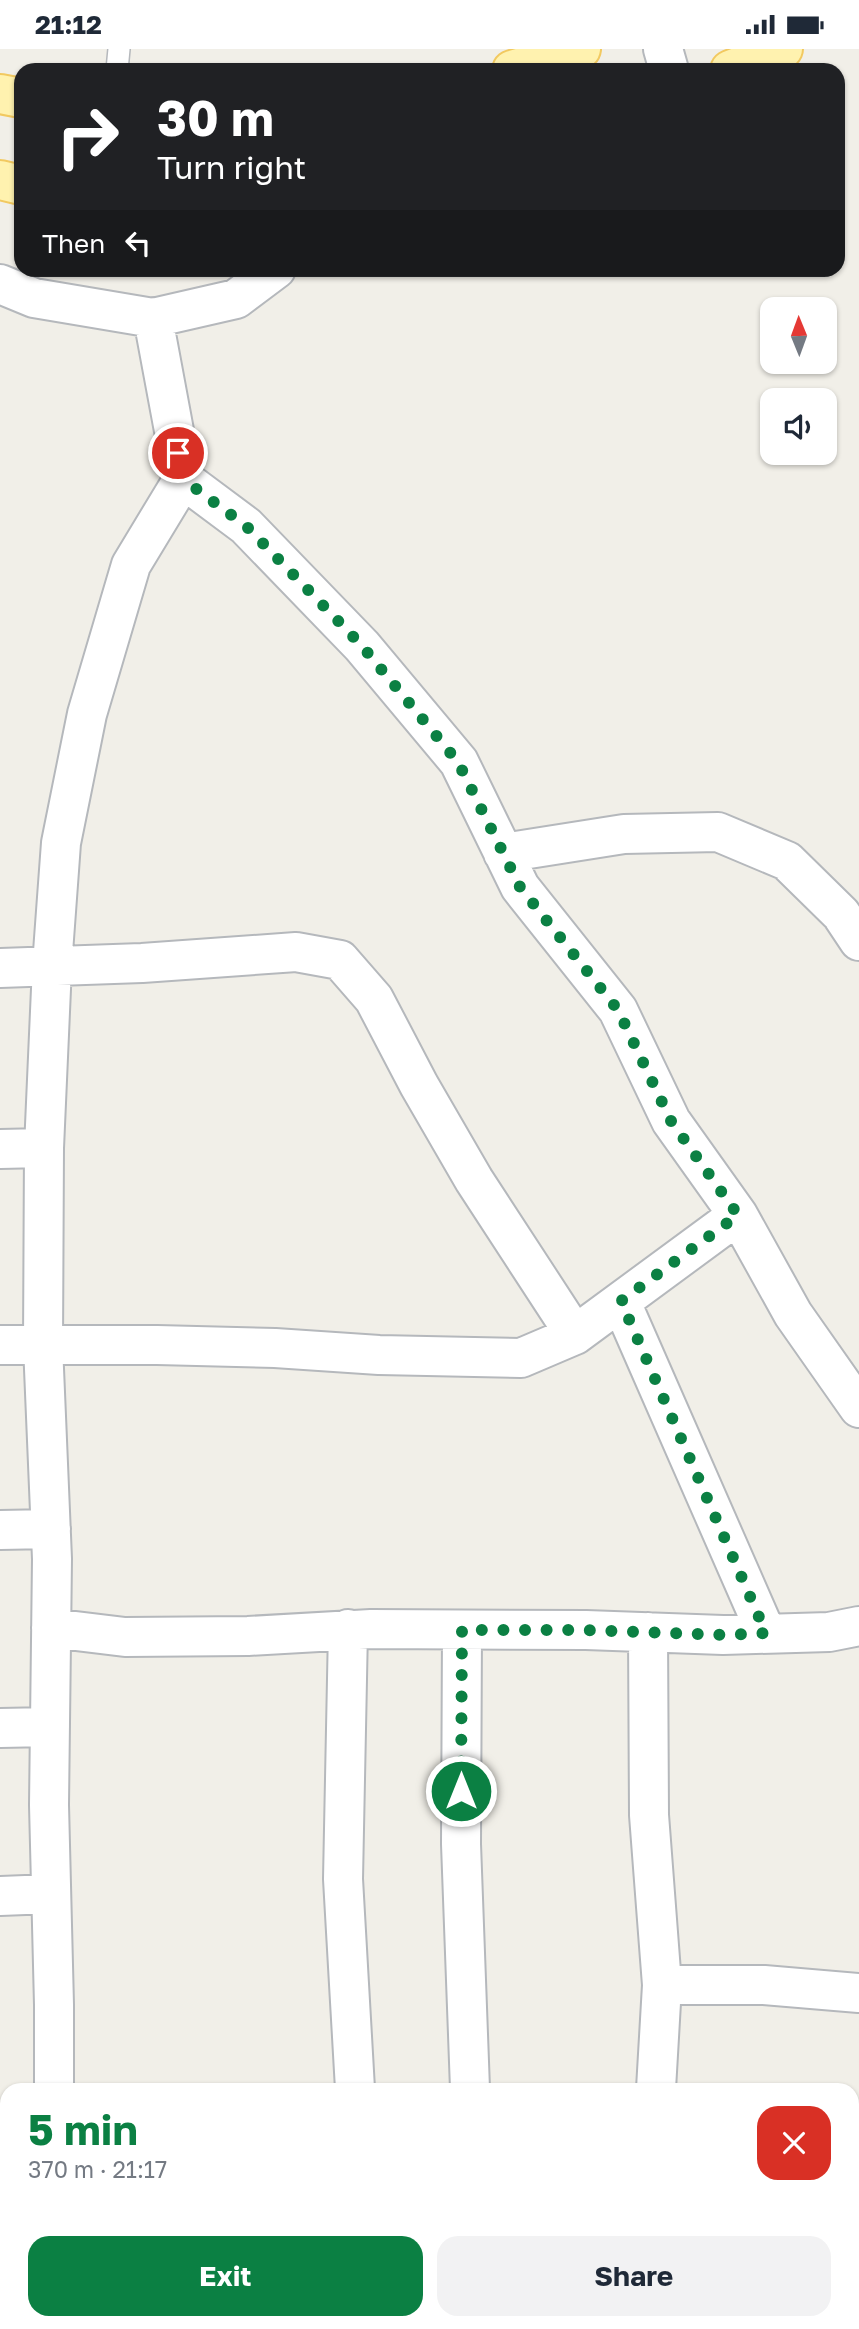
<!DOCTYPE html>
<html lang="en">
<head>
<meta charset="utf-8">
<style>
  :root { --surface:#fff; --page:#f2f2f3; --text:#1f2937; --muted:#747a83; --accent:#0b8043 }
  body { margin:0; font-family:"Golos Text",sans-serif; background:var(--page); color:var(--text); height:100vh; display:flex; flex-direction:column; font-size:26px; white-space:nowrap }
  * { box-sizing:border-box; margin:0 }
  p { font-size:23px; color:var(--muted) }
  .icon { flex:none; width:38px; height:38px; fill:none; stroke:currentColor; stroke-width:2; stroke-linecap:round; stroke-linejoin:round }
  .map { position:relative; flex:1; overflow:hidden }
  .drawer { position:absolute; left:0px; top:2034px; width:859px; height:247px; display:flex; flex-direction:column; background:var(--surface); border-radius:21px 21px 0 0; box-shadow:0 2px 5px #0004 }
  .drawer>* { flex:none }
  .top-card { position:absolute; left:14px; top:14px; width:831px; height:214px; border-radius:21px; box-shadow:0 2px 5px #0004; background:#202124; color:#fff; overflow:hidden }
  .needle { width:46px; rotate:359deg }
  .tools { position:absolute; left:760px; top:248px; display:grid; gap:14px }
  .tools a { display:grid; place-items:center; width:77px; height:77px; border-radius:14px; background:var(--surface); box-shadow:0 2px 5px #0004; font-size:35px }
  .pin { position:absolute; display:grid; place-items:center; width:60px; height:60px; color:#fff; margin:-30px; border:4px solid #fff; border-radius:50%; box-shadow:0 2px 7px #0007 }
  .me { position:absolute; width:77px; margin:-38px; rotate:0deg; stroke-linejoin:round; filter:drop-shadow(0 0 5px #0008) }
  .turn { display:flex; align-items:center; gap:24px; height:147px; padding:0 28px; font-size:32px }
  .turn .icon { width:91px; height:91px; stroke-width:2.5 }
  .turn b { display:block; font-size:49px; line-height:60px }
  .then { display:flex; align-items:center; height:66px; padding:0 28px; background:#0003; gap:14px; font-size:26px }
  .round { display:grid; place-items:center; flex:none; width:74px; height:74px; border-radius:21px; background:var(--page) }
  .overview { display:flex; align-items:center; justify-content:space-between; height:119px; padding:0 28px }
  h1 { font-size:42px; font-weight:700; line-height:52px; color:var(--accent) }
  .cta { display:flex; gap:14px; margin-top:auto; padding:14px 28px }
  .cta a { flex:1; height:80px; border-radius:21px; background:var(--accent); color:#fff; font-size:28px; font-weight:700; line-height:80px; text-align:center }
  .cta a+a { background:var(--page); color:var(--text) }
  .status { display:flex; justify-content:space-between; align-items:center; height:49px; padding:0 35px; background:var(--surface); direction:ltr }
  .status svg { height:19px; fill:currentColor }
  .map>svg:first-child { display:block }
</style>
</head>
<body>
<div class="status"><b>21:12</b><svg viewBox="0 0 49 12"><path d="M0 12V9h3v3zM5 12V6h3v6zM10 12V3h3v9zM15 12V0h3v12zM26 1h20v11H26zM47 4h2v5h-2z"/></svg></div>
<div class="map">
<svg width="859" height="2280" viewBox="0 0 859 2280">
  <rect width="100%" height="100%" fill="#f1efe8"/>
  <g fill="none" stroke-linecap="round" stroke-linejoin="round">
    <defs>
      <path id="lane" d="M117,21l2,-21"/>
      <path id="street" d="M663,0l6,21
        M0,235l34,14 119,20
        M183,430l63,47 116,120 97,116 61,125 98,123 53,111 67,94 55,99 66,94
        M503,804l121,-19 94,-2 69,29 54,53 18,27
        M0,919l142,-5 154,-11 44,8 34,39 45,86 55,95 101,155 -54,23 -142,-3 -104,-7 -118,-3h-157
        M0,1100l44,-1
        M621,1253l145,331
        M575,1286l163,-120
        M0,1481l51,-1
        M51,1579l74,9 123,-1 123,-7 215,1 137,5 106,-3 30,-6
        M348,1580l-5,250 12,210
        M462,1582l-1,213 9,245
        M648,1583l1,183 13,170 -6,104
        M0,1679l50,-1
        M0,1847l51,-2
        M662,1936h102l95,8
        M54,2040v-84l-5,-200 3,-246 -9,-214 1,-197 8,-182 9,-123 26,-129 44,-149 52,-86 -30,-161 83,-19 40,-30
        M0,2110l7,1
        M852,2153h7
        M59,2273v7
        M344,2280v-7"/>
      <path id="primary" d="M512,21l69,-21
        M730,21l53,-21
        M0,45l21,4
        M0,131l21,5"/>
    </defs>
    <use href="#lane" stroke="#b5b8bc" stroke-width="24"/>
    <use href="#street" stroke="#b5b8bc" stroke-width="42"/>
    <use href="#primary" stroke="#f2c960" stroke-width="42"/>
    <use href="#lane" stroke="#fff" stroke-width="21"/>
    <use href="#street" stroke="#fff" stroke-width="38"/>
    <use href="#primary" stroke="#fff2af" stroke-width="38"/>
  </g>
  <g fill="none" stroke-linecap="round" stroke-linejoin="round">
    <path stroke="#0b8043" stroke-width="12" stroke-dasharray="0 21.6" d="M178,404l5,26 63,47 97,100 19,20 96,116 62,125 98,123 53,111 67,94 -117,86 145,332 -43,2 -137,-5h-124l-1,161"/>
  </g>
</svg>
<div class="tools">
<a><svg class="needle" viewBox="-14 -14 28 28"><path d="M0-13l5 13h-10z" fill="#e53935"/><path d="M0 13l5-13h-10z" fill="#747a83"/></svg></a>
<a><svg class="icon" aria-label="sound" viewBox="0 0 24 24"><path d="M4 9h4l5-4v14l-5-4H4zM17 9q2 3 0 6"/></svg></a>
</div>
<div class="pin" style="left:178px;top:404px;background:#d93025"><svg class="icon" aria-label="arrive" viewBox="0 0 24 24"><path d="M6 21V4h12l-3 4 3 4H6"/></svg></div>
<svg class="me" style="left:461px;top:1742px" viewBox="-20 -20 40 40"><circle r="17" fill="#0b8043" stroke="#fff" stroke-width="3"/><path d="M0-11L8 9 0 5-8 9z" fill="#fff"/></svg>
<div class="top-card">
<div class="turn"><svg class="icon" aria-label="right" viewBox="0 0 24 24"><path d="M7 20v-9h11M14 6l5 5-5 5"/></svg><div><b>30 m</b>Turn right</div></div>
<div class="then">Then<svg class="icon" aria-label="left" viewBox="0 0 24 24"><path d="M17 20v-9H6M10 6l-5 5 5 5"/></svg></div>
</div>
<section class="drawer">
<div class="overview"><div><h1>5 min</h1><p>370 m · 21:17</p></div><a class="round" style="background:#d93025;color:#fff"><svg class="icon" aria-label="close" viewBox="0 0 24 24"><path d="M6 6l12 12M18 6L6 18"/></svg></a></div>
<div class="cta"><a>Exit</a><a>Share</a></div>
</section>
</div>
</body>
</html>
